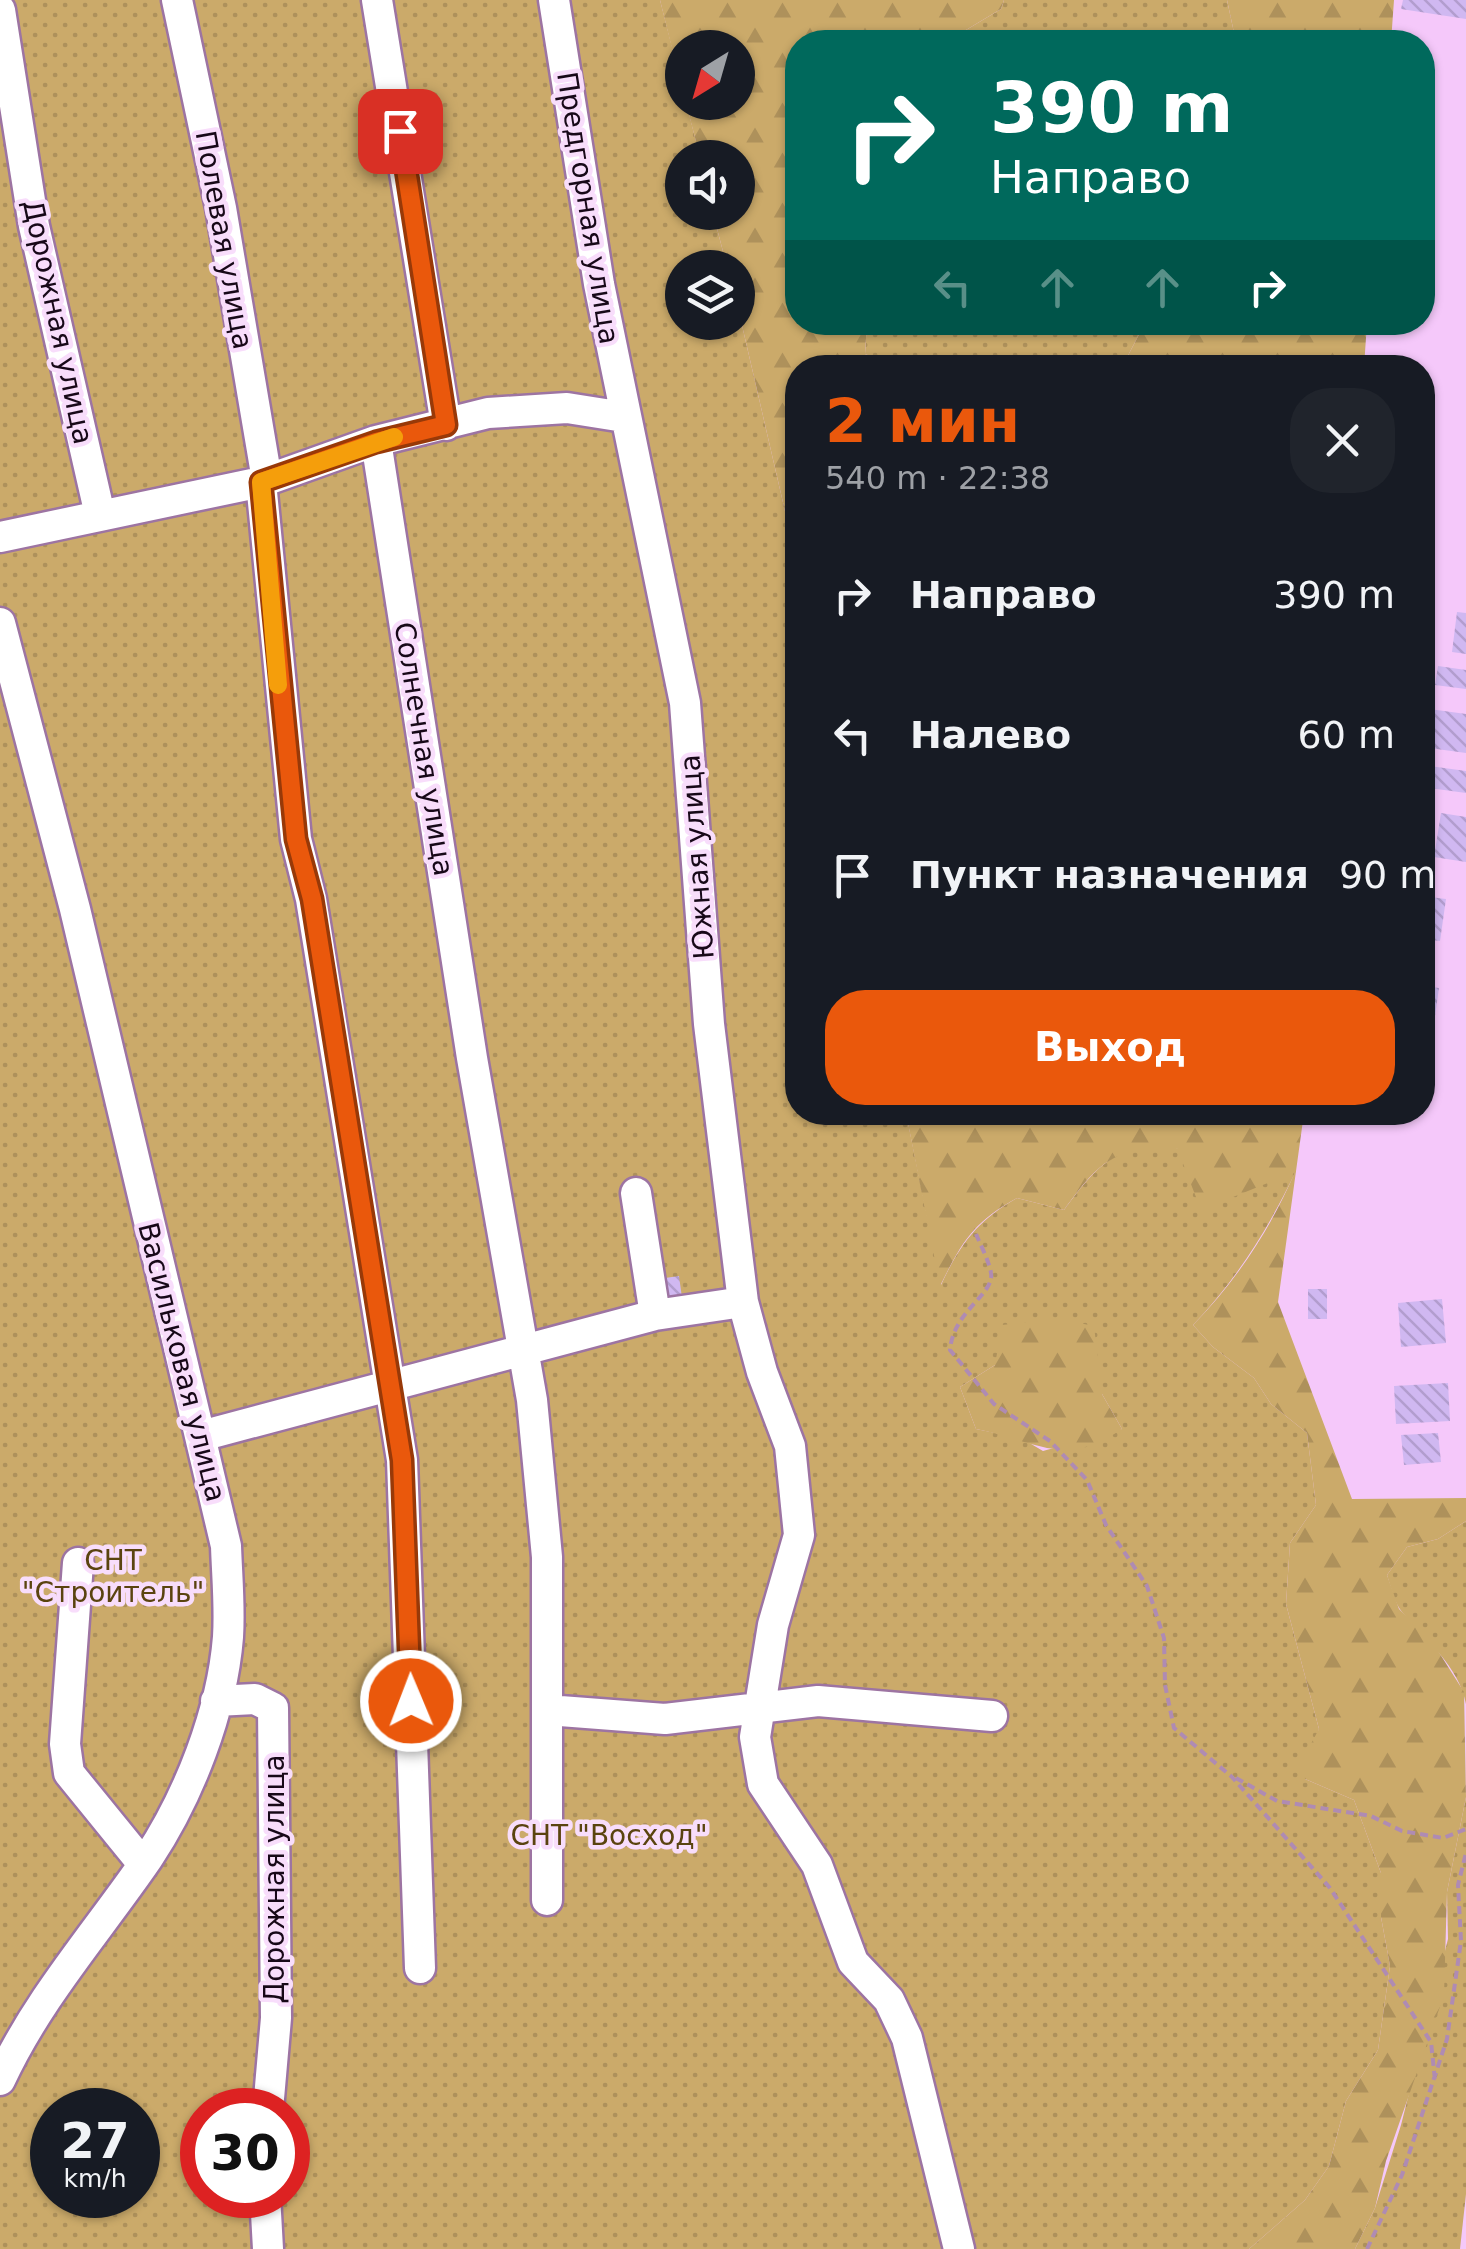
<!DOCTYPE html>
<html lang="ru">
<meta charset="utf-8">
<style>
body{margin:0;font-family:"DejaVu Sans",sans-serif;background:#20242c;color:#f1f3f6;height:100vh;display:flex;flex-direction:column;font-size:38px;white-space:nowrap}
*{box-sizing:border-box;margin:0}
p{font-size:32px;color:#9ea1a6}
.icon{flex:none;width:55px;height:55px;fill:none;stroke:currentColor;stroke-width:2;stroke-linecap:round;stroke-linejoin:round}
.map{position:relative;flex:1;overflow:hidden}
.drawer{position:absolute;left:785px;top:355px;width:650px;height:770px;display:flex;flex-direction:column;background:#171b24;border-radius:40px;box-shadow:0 2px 8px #0004}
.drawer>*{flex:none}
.hud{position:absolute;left:785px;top:30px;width:650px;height:305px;border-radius:40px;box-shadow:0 2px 8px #0004;background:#00695c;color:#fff;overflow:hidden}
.needle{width:65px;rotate:217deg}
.buttons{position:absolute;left:665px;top:30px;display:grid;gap:20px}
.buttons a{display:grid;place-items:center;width:90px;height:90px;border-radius:50%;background:#171b24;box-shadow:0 2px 8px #0004;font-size:50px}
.speed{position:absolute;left:30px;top:2088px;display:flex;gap:20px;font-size:50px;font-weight:700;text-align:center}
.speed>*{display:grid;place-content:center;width:130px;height:130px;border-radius:50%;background:#171b24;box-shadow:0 2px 8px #0004;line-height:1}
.speed small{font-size:25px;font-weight:400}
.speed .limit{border:15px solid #d22;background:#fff;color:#111}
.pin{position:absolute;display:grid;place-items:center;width:85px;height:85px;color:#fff;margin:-42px;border-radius:20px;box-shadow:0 5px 15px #0006}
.me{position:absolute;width:110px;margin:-55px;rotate:359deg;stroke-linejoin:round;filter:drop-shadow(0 0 8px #0008)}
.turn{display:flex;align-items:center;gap:35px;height:210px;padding:0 40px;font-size:45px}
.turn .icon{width:130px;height:130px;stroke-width:2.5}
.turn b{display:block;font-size:70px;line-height:85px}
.lanes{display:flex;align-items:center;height:95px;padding:0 40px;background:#0003;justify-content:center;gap:50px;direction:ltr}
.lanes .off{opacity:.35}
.round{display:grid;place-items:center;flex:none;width:105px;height:105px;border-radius:40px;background:#20242c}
.summary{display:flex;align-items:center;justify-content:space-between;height:170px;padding:0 40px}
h1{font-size:60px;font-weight:600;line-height:75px;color:#ea580c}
.primary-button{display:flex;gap:20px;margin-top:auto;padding:20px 40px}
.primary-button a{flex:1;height:115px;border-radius:40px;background:#ea580c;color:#fff;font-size:40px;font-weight:600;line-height:115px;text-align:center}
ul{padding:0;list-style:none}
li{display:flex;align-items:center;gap:30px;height:140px;padding:0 40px}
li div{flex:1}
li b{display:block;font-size:38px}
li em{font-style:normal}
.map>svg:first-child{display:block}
.grass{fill:url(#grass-dots);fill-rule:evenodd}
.forest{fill:url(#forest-firs)}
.building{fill:url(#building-back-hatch)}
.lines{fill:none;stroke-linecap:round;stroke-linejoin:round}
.minor-casing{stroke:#9d74a2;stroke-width:35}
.path{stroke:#af8bb3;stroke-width:4;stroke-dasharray:8 5;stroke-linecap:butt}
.minor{stroke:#fff;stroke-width:30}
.route-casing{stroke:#983908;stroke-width:25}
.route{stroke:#ea580c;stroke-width:18}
.slow{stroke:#f59e0b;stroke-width:18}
.labels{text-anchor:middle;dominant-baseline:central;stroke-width:9;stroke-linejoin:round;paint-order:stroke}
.street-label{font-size:28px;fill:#170818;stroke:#f8ddfb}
.park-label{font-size:28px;fill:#5a430f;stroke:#f8ddfb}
</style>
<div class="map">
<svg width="1466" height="2249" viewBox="0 0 1466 2249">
<defs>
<pattern id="grass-dots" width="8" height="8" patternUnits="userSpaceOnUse" patternTransform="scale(2.5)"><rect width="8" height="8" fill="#cbaa6a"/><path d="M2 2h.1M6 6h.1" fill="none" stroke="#ae915b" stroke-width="1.8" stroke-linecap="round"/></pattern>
<pattern id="forest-firs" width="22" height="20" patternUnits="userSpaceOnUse" patternTransform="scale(2.5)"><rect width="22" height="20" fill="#cbaa6a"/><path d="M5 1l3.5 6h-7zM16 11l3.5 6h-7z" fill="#ae915b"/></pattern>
<pattern id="building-back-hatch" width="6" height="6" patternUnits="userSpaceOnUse" patternTransform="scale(2.5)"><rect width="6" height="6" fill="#d0b8f1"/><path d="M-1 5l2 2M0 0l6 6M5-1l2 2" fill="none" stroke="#b29dce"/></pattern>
</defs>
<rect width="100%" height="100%" fill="#f5c8fa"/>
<!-- grass -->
<path class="grass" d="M 0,0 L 660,0 L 700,157 L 682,158 L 682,212 L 713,213 L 727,267 L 682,268 L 682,322 L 738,322 L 738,308 L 797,563 L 798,1112 L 906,1113 L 941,1285 C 960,1244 978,1220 1017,1198 L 1064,1210 C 1082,1186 1098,1163 1126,1151 C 1159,1136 1258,1164 1296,1171 C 1268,1229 1237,1279 1193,1325 L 1213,1347 L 1254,1378 L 1271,1404 L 1307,1433 L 1316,1505 L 1290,1543 L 1286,1604 L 1319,1729 L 1305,1779 L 1354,1800 L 1381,1873 L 1381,1917 L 1390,1966 L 1378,2050 L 1346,2101 L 1329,2166 L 1305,2200 L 1249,2249 L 0,2249 ZM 995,1365 L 1102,1394 L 1122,1429 L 1043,1451 L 1021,1438 L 976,1429 L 960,1387 ZM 52,2110 L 138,2110 L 138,2195 L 52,2195 ZM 202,2110 L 288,2110 L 288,2195 L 202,2195 Z
M 1004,0 L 1227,0 L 1236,42 L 946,42 L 1001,9 Z
M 867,323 L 1145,323 L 1122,367 L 899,367 L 865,354 Z
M 1466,1521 L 1466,1704 C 1459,1666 1425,1640 1402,1612 C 1394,1602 1391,1587 1387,1575 L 1407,1547 L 1438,1539 Z
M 1466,1797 L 1466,2194 L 1460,2249 L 1355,2249 L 1375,2208 L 1401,2125 L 1448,1939 L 1447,1892 Z"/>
<!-- forest -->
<path class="forest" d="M 660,0 L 1004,0 L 1001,9 L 946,42 L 798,42 L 798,322 L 867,323 L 865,354 L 899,367 L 798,368 L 797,563 L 738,308 L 738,268 L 727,267 L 713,213 L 738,212 L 738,158 L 700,157 L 686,103 L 738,102 L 738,48 L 682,48 L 682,89 Z
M 1227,0 L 1394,0 L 1391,42 L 1236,42 Z
M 1145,323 L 1367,323 L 1364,367 L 1122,367 Z
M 906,1113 L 1304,1113 L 1278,1302 L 1352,1499 L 1466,1498 L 1466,1521 L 1438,1539 L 1407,1547 L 1387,1575 L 1399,1609 L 1433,1643 L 1464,1692 L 1466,1797 L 1447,1892 L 1444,1995 L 1386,2161 L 1375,2208 L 1355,2249 L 1249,2249 L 1305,2200 L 1329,2166 L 1346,2101 L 1378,2050 L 1390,1966 L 1381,1917 L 1381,1873 L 1354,1800 L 1305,1779 L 1300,1764 L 1319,1729 L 1286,1604 L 1290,1543 L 1316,1505 L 1307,1433 L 1271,1404 L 1254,1378 L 1213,1347 L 1193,1325 C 1237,1280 1270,1230 1295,1172 L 1201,1210 L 1177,1148 C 1114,1148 1101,1159 1064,1210 L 1017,1198 C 973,1222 962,1242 940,1286 Z
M 1059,1319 L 1094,1326 L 1102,1394 L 1122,1429 C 1064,1469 1037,1441 976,1429 L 960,1387 L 995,1365 L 1002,1325 Z"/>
<!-- building -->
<path class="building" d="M 1403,0 L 1466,0 L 1466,19 L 1401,9 Z
M 1457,612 L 1466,613 L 1466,654 L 1452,652 Z
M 1438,666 L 1466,670 L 1466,689 L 1435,685 Z
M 1422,708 L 1466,714 L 1466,753 L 1422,747 Z
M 1422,765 L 1466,771 L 1466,793 L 1422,787 Z
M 1441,813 L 1466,817 L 1466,862 L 1434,857 Z
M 1422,896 L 1446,899 L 1440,941 L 1422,939 Z
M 1422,986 L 1439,988 L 1433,1030 L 1422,1029 Z
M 679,1276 L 683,1305 L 662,1308 L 658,1279 Z
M 1308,1289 L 1327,1289 L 1327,1319 L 1308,1319 Z
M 1442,1299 L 1446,1343 L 1401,1347 L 1398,1303 Z
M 1448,1383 L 1450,1421 L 1396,1424 L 1394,1386 Z
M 1438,1433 L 1441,1462 L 1404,1465 L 1401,1435 Z"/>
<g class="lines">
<defs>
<path id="minor" d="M 177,0 L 221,208 L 267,480
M 377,0 L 446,425
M 554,0 L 599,284 L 685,703 L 709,1024 L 743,1302 L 762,1372 L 790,1446 L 799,1535 L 773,1625 L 755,1737 L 763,1784 L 817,1865 L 853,1962 L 889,2000 L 907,2038 L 959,2249
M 0,10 L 34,226 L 100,515
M 376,441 L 472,1058 L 532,1400 L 547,1557 L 547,1900
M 261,482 L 296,839 L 311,899 L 402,1460 L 420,1968
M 0,537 L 261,482 L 376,441 L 488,413 L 567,408 L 624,417
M 0,623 L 75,909 L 226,1546 C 227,1576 230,1607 228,1637 C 222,1712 189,1796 148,1858 C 98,1931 38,1998 0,2080
M 636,1193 L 655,1315 L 743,1302
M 201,1436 L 655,1315
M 78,1563 L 65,1744 L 69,1773 L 143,1864
M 216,1701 L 255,1699 L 273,1708 L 276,2018 L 268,2110
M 547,1710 L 665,1719 L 818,1701 L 992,1716
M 265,2195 L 268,2249"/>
</defs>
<!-- minor casing -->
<use href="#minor" class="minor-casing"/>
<!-- path -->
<path class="path" d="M 976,1234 C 981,1246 989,1261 991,1273 C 995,1294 953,1311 950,1350 L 994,1404 L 1050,1441 L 1087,1480 L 1106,1525 L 1147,1586 L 1164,1638 L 1165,1685 L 1174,1728 L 1232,1777 L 1330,1888 L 1431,2042 L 1435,2080
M 1236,1778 L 1277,1801 L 1371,1816 L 1402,1831 L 1443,1838 L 1466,1829
M 1367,2249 L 1402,2175 L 1447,2039 L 1461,1941 L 1458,1885 L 1466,1853"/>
<!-- minor -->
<use href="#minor" class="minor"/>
</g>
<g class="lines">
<defs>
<path id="route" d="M 400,131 L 446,425 L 376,442 L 261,482 L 296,839 L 312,899 L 402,1460 L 411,1701"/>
</defs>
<!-- route casing -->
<use href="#route" class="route-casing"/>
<!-- route -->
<use href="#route" class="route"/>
<!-- slow -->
<path class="slow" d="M 278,685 L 261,482 L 394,437"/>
</g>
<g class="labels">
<!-- street labels -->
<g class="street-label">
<text transform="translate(588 208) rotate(81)">Предгорная улица</text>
<text transform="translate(224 240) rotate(80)">Полевая улица</text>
<text transform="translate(58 322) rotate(78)">Дорожная улица</text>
<text transform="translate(424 749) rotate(81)">Солнечная улица</text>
<text transform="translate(697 857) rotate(-94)">Южная улица</text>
<text transform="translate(182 1362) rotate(76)">Васильковая улица</text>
<text transform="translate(274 1879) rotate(-90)">Дорожная улица</text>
</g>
<!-- park labels -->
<g class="park-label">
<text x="113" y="1560">СНТ<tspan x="113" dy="32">"Строитель"</tspan></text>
<text x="609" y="1835">СНТ "Восход"</text>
</g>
</g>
</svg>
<div class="buttons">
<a><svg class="needle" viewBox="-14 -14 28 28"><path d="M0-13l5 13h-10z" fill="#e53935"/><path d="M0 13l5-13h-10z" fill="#9ea1a6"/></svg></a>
<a><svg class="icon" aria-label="sound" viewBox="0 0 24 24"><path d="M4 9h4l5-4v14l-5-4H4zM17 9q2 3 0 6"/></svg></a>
<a><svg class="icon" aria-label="layers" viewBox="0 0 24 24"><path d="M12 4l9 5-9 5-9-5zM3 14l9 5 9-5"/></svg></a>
</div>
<div class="speed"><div>27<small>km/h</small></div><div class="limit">30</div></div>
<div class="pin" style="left:400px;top:131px;background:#d93025"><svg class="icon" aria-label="arrive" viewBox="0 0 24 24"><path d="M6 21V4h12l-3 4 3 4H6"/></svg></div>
<svg class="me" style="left:411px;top:1701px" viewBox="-20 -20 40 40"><circle r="17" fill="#ea580c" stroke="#fff" stroke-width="3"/><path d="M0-11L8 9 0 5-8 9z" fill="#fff"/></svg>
<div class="hud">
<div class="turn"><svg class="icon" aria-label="right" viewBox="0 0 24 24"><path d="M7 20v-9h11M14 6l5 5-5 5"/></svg><div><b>390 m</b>Направо</div></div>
<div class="lanes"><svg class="icon off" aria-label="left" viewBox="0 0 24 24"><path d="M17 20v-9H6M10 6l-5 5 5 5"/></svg><svg class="icon off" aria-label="ahead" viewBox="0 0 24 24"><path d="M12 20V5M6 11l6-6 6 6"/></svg><svg class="icon off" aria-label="ahead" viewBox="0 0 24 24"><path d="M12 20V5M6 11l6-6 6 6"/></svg><svg class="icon" aria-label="right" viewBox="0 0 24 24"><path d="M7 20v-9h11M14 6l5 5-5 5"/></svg></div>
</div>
<section class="drawer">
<div class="summary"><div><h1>2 мин</h1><p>540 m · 22:38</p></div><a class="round"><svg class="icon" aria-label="close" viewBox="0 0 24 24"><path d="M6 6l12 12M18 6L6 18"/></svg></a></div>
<ul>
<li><svg class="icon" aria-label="right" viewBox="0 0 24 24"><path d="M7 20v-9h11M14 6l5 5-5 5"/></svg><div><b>Направо</b></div><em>390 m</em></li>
<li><svg class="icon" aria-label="left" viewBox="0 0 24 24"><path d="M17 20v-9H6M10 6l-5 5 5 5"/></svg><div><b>Налево</b></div><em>60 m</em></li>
<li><svg class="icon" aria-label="arrive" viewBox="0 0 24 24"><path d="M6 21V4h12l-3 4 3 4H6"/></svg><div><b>Пункт назначения</b></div><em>90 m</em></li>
</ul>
<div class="primary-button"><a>Выход</a></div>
</section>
</div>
